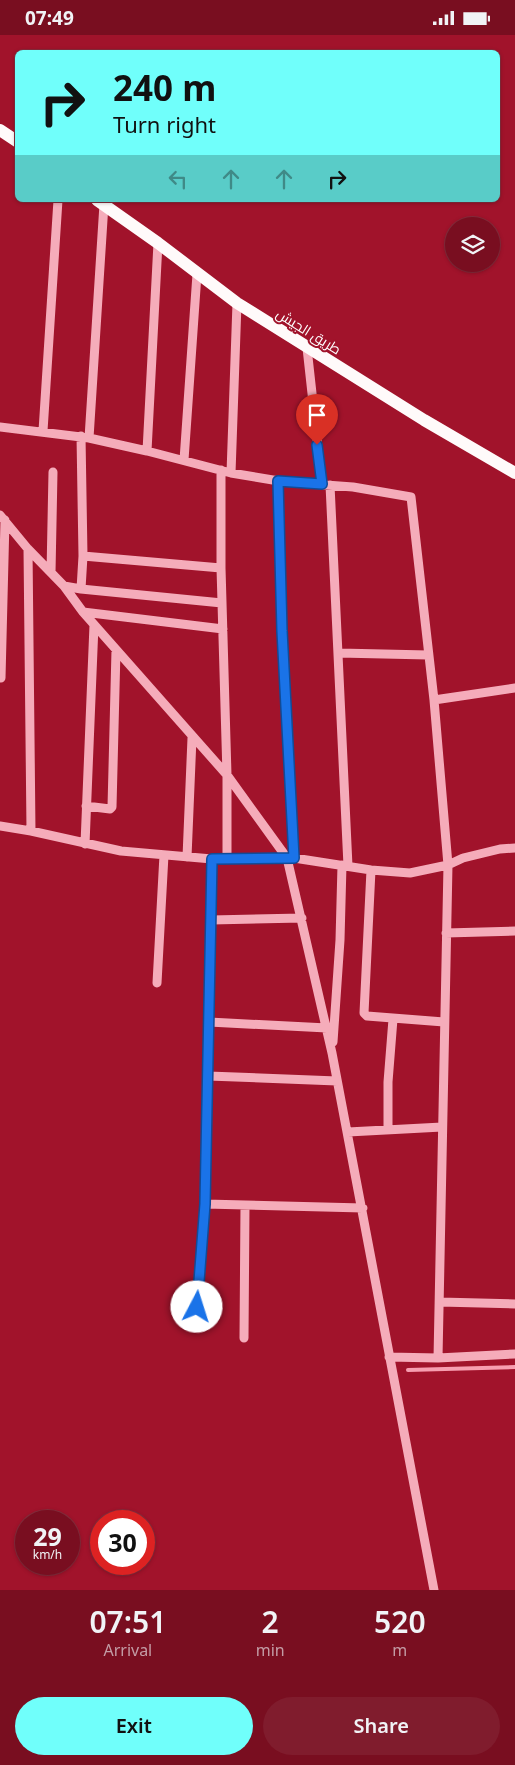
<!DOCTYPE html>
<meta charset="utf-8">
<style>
body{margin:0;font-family:"Noto Sans",Cairo,sans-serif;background:#801c2d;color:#f1f3f6;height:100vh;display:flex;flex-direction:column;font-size:19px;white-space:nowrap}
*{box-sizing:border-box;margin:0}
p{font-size:16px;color:#c39ca5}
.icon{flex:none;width:28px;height:28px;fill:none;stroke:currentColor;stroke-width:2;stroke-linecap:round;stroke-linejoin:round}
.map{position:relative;height:1555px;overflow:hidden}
.sheet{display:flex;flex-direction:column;background:#790e20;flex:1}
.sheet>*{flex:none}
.guide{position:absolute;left:15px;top:15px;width:485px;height:152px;border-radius:8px;box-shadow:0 1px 4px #0004,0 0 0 1px #8a2e3e;background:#70fffb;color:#111;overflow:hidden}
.buttons{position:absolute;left:445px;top:182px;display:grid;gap:10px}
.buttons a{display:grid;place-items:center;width:55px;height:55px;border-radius:50%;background:#790e20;box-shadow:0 1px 4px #0004,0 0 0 1px #8a2e3e;font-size:25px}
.speed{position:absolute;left:15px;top:1475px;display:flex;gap:10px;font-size:25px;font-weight:700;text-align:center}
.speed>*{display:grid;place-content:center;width:65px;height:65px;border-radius:50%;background:#790e20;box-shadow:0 1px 4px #0004,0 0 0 1px #8a2e3e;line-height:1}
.speed small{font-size:12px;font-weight:400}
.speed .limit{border:8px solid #d22;background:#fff;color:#111}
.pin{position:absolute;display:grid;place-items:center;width:42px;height:42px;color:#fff;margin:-51px -21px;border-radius:50% 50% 50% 0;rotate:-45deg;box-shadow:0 0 5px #0007}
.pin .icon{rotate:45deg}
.me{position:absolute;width:55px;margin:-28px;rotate:5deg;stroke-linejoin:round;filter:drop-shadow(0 0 4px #0008)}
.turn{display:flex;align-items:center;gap:18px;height:105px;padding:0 15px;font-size:22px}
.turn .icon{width:65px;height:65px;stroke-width:2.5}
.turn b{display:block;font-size:35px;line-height:42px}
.lanes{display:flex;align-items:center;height:48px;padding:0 15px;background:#0003;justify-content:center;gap:25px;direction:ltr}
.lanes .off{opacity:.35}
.eta{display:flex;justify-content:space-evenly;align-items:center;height:85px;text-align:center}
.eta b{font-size:30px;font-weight:600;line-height:35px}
.cta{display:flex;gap:10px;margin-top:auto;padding:10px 15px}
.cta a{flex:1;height:58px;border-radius:30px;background:#70fffb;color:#111;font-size:20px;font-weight:600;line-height:58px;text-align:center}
.cta a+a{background:#801c2d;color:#f1f3f6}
.status{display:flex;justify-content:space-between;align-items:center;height:35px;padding:0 25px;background:#790e20;direction:ltr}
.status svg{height:14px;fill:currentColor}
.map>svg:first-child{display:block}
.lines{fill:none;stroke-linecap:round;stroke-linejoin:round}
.stream{stroke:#f79eb0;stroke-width:4}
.minor{stroke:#f5acba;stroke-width:9}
.major{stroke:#fffafa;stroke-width:12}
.route-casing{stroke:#114b97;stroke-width:12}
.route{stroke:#1a73e8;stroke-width:9}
.labels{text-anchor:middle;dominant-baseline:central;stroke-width:4;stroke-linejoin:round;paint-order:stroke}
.street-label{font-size:14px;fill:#fff;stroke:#a1132b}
</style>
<div class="status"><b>07:49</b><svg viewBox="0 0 49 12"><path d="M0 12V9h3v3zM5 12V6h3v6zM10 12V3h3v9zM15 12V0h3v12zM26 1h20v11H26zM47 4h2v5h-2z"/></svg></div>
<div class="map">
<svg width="515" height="1555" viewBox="0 0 515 1555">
<rect width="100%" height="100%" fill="#a1132b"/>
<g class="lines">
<!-- stream -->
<path class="stream" d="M 408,1335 L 515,1332"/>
<!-- minor -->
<path class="minor" d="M 307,313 L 322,449
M 0,392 L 89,403 L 147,416 L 231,438 L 285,447 L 353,452 L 411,462 L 434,665 L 448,830 L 438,1323
M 43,396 L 58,165
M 81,401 L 83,521 L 81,554
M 89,403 L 104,169
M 147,416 L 158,208
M 184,425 L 197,239
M 221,435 L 221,533 L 227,740 L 227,823
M 231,438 L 237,268
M 278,446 L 282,596 L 294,823
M 330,450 L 348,831
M 0,480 L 28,514 L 64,551 L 83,577 L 227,740 L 287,823 L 332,1018 L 434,1555
M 28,514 L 31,796
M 83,521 L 221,533
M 51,538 L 53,437
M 64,551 L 81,554 L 222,568
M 83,577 L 223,594
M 339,618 L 428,620
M 1,643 L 5,485
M 434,665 L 515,653
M 86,771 L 110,774 L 112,772 L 116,615
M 0,791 L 31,796 L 121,816 L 212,824 L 294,823 L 371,835 L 410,838 L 448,830 L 463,823 L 500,814 L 515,813
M 85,809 L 94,590
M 187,822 L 192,703
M 371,835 L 364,978 L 367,981 L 444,987
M 211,885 L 302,883
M 446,898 L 515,896
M 157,948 L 164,820
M 209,987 L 327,993
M 333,1007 L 340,905 L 342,830
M 208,1041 L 337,1046
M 388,1095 L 388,1047 L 393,984
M 348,1097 L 442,1092
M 205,1169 L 363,1173
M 440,1267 L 515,1269
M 195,1290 L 205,1169 L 212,824
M 244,1303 L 245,1170
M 389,1322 L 438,1323 L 515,1319"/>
<!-- major -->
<path class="major" d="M 0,95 L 18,107
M 97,165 L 158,208 L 237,268 L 424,385 L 515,438"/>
</g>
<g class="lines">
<defs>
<path id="route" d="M 197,1272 L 205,1169 L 212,824 L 294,823 L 282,596 L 278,446 L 322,449 L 317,410"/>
</defs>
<!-- route casing -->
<use href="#route" class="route-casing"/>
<!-- route -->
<use href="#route" class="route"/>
</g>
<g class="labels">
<!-- street labels -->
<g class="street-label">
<text transform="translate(309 296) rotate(32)">طريق الجيش</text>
</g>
</g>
</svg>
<div class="buttons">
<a><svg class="icon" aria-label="layers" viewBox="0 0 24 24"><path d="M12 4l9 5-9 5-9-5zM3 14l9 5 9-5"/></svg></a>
</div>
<div class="speed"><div>29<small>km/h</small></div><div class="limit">30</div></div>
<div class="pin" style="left:317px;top:410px;background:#d93025"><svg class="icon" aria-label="arrive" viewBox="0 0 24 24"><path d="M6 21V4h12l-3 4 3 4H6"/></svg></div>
<svg class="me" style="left:197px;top:1272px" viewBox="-20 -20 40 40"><circle r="19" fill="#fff"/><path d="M0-13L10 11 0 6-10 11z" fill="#1a73e8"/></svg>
<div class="guide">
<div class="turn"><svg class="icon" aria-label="right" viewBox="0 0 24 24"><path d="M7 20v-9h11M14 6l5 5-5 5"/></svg><div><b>240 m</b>Turn right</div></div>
<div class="lanes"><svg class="icon off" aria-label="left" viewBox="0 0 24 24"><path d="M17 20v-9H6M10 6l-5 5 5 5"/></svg><svg class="icon off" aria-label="ahead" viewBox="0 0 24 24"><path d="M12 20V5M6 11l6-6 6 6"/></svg><svg class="icon off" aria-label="ahead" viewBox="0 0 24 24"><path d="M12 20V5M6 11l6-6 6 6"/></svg><svg class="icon" aria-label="right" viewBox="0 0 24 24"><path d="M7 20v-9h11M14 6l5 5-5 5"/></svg></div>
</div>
</div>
<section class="sheet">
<div class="eta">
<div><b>07:51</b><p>Arrival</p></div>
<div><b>2</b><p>min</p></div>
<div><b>520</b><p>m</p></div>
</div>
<div class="cta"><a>Exit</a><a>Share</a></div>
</section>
